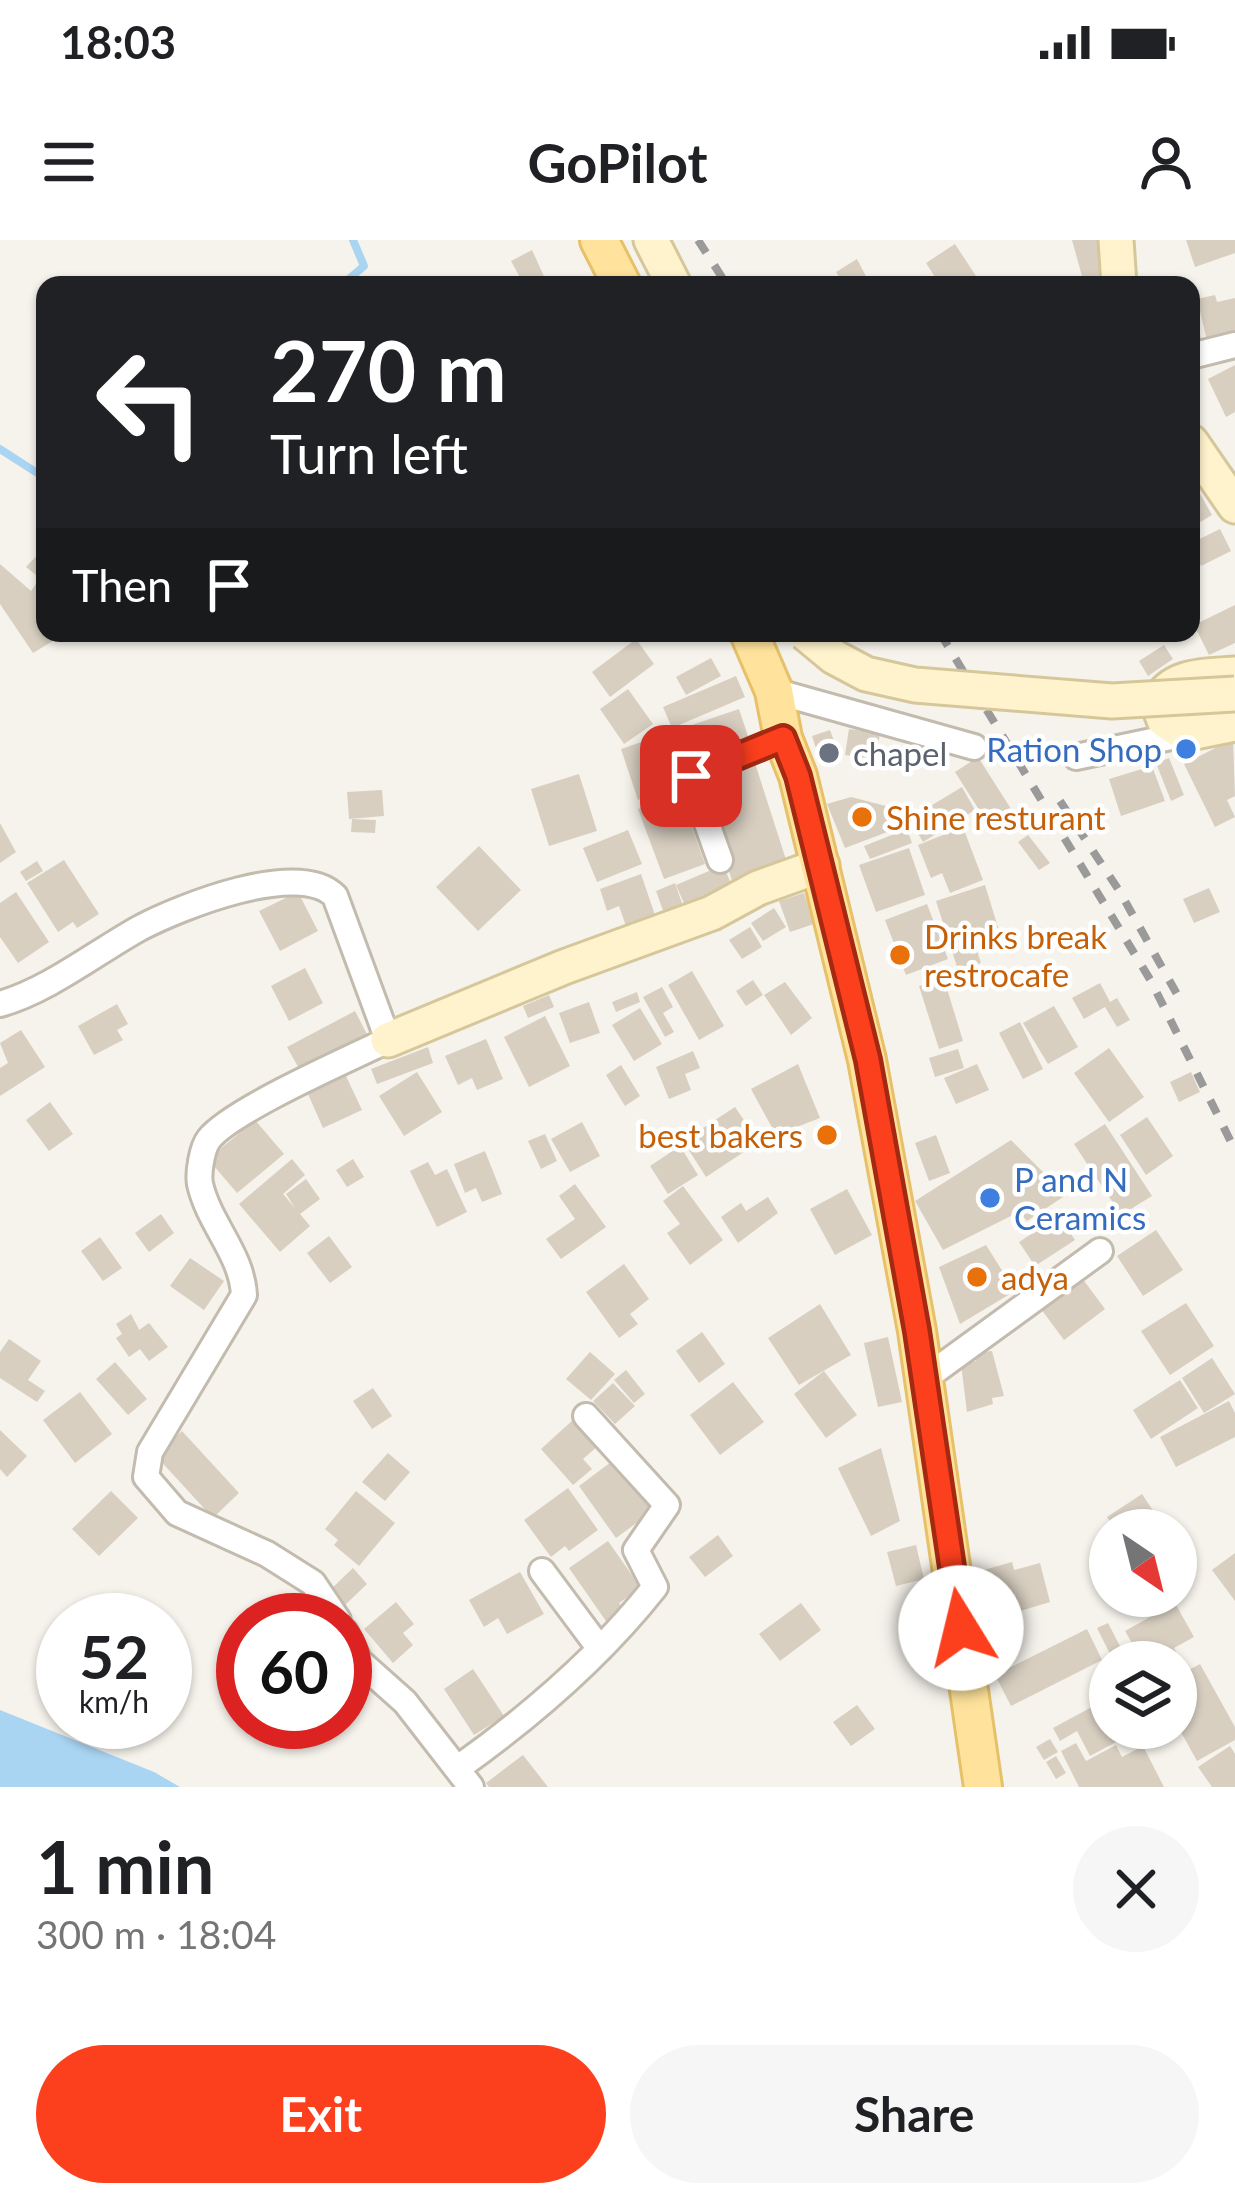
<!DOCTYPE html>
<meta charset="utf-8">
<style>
body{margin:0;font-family:Lato,sans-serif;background:#f6f6f6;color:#202124;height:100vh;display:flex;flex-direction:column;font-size:45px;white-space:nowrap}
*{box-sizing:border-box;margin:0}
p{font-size:39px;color:#757577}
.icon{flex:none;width:66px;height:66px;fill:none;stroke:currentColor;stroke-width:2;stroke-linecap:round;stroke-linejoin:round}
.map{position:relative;height:1547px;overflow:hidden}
.details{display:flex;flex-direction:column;background:#fff;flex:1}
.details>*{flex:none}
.guide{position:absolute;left:36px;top:36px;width:1164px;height:366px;border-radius:24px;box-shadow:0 3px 9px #0004;background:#202124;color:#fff;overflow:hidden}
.needle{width:78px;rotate:145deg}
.tools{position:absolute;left:1089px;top:1269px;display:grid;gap:24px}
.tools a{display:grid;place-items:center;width:108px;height:108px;border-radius:50%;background:#fff;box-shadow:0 3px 9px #0004;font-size:60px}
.speed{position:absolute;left:36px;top:1353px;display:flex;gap:24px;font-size:60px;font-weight:700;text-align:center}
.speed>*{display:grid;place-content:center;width:156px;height:156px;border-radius:50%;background:#fff;box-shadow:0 3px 9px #0004;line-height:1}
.speed small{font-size:30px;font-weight:400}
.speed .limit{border:18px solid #d22;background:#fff;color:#111}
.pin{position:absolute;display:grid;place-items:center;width:102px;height:102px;color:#fff;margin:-51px;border-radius:24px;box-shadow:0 6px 18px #0006}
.me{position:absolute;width:132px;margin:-66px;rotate:351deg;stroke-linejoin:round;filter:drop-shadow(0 0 9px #0008)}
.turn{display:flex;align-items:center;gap:42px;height:252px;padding:0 36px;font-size:54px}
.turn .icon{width:156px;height:156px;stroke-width:2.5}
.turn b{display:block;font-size:84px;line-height:102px}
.then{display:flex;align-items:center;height:114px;padding:0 36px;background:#0003;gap:24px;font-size:45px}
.round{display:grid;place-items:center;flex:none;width:126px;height:126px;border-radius:63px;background:#f6f6f6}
.head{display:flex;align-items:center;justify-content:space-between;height:204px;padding:0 36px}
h1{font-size:72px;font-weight:700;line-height:90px}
.action{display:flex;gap:24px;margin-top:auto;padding:24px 36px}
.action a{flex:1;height:138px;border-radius:72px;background:#fc3f1d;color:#fff;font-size:48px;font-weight:700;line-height:138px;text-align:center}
.action a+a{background:#f6f6f6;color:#202124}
.status{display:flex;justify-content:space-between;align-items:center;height:84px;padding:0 60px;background:#fff;direction:ltr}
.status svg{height:33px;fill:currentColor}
header{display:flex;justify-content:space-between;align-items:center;height:156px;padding:0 36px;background:#fff;font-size:54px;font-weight:700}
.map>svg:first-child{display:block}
.water{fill:#a9d4f2}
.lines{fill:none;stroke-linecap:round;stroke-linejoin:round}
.stream{stroke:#a9d4f2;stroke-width:8}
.building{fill:#d8cfc1}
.street-casing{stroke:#c2bbae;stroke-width:30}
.secondary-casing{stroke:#d6c79b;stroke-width:39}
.primary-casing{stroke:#e6c16a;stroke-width:42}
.street{stroke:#fff;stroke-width:24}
.secondary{stroke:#fff3cd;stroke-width:33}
.primary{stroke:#ffe39c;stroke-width:36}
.rail{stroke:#9a9a9a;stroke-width:8;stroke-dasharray:15 15;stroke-linecap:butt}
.secondary-bridge-casing{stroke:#d6c79b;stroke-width:39;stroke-linecap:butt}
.secondary-bridge{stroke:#fff3cd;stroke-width:33}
.route-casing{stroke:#a42913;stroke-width:30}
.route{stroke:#fc3f1d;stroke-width:21}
.shop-dot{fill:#3f7fe0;stroke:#fff;stroke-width:4.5}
.worship-dot{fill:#6b7280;stroke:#fff;stroke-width:4.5}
.food-dot{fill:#e8710a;stroke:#fff;stroke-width:4.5}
.labels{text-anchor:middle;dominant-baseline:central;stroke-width:9;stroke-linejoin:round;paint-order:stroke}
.shop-label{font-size:33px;fill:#366cbe;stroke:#fff;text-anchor:end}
.worship-label{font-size:33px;fill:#5b616d;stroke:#fff;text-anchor:start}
.food-label{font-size:33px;fill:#c56008;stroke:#fff;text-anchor:start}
</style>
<div class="status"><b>18:03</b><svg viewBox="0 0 49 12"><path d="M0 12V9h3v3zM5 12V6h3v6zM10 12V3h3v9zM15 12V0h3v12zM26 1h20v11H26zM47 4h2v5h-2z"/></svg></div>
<header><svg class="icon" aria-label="menu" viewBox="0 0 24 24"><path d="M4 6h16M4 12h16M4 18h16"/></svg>GoPilot<svg class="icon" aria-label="person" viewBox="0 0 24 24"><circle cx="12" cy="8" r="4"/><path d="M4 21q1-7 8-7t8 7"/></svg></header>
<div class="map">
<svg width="1235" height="1547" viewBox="0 0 1235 1547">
<rect width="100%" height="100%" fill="#f6f3ec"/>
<!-- water -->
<path class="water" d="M 0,1470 L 154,1532 L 180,1547 L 0,1547 Z"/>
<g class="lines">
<!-- stream -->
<path class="stream" d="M 342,45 L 364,26 L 353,0
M 0,209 L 45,238"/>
</g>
<!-- building -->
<path class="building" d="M 1072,0 L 1101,0 L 1110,33 L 1083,40 Z
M 1186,0 L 1235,0 L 1235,13 L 1195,27 Z
M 955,4 L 976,36 L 962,45 L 940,45 L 926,23 Z
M 532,10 L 548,45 L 524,45 L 511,21 Z
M 857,19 L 869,42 L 844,45 L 836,32 Z
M 1215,55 L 1217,62 L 1235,58 L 1235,99 L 1208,105 L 1197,59 Z
M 1191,60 L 1202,103 L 1191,106 Z
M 1235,125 L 1235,172 L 1226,177 L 1208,139 Z
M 1199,252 L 1212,275 L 1197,284 L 1191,275 L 1191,257 Z
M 1220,289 L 1231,311 L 1201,326 L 1191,303 Z
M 45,307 L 45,393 L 66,393 L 33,413 L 0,364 L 0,324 L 31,351 L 40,338 L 26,327 Z
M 1235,365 L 1235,403 L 1209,415 L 1194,385 Z
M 636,399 L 654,424 L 610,457 L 592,432 Z
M 1164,405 L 1173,419 L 1148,436 L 1139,421 Z
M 711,418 L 721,436 L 686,455 L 676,437 Z
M 736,436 L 745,457 L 672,488 L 663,467 Z
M 628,449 L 653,484 L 624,504 L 600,469 Z
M 739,469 L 749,499 L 663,529 L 670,549 L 638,560 L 621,509 Z
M 849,489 L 880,493 L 876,519 L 845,515 Z
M 830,490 L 838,512 L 819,518 L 812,496 Z
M 1233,499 L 1235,556 L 1227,560 L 1235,577 L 1215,587 L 1184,524 Z
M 978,517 L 1013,572 L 990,587 L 955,532 Z
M 1169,518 L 1184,555 L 1171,561 L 1156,523 Z
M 754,520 L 789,629 L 734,647 L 699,538 Z
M 1152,526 L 1165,561 L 1121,576 L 1109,539 Z
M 579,534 L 597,591 L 549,606 L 531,549 Z
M 962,547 L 975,570 L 923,602 L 909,579 Z
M 382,550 L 384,576 L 349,579 L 347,552 Z
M 680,554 L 705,624 L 664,639 L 638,569 Z
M 851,557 L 886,566 L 898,588 L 845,608 L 827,564 Z
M 352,579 L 376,580 L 375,593 L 351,592 Z
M 0,583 L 16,612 L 0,623 Z
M 963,587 L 983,640 L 950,653 L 942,633 L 931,638 L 918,605 Z
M 907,589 L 912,603 L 870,619 L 864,606 Z
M 628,590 L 642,624 L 597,642 L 583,608 Z
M 1028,595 L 1050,623 L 1039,630 L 1018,602 Z
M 479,606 L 521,650 L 478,691 L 436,647 Z
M 909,608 L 925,655 L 876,672 L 859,625 Z
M 64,620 L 99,674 L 77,688 L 73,682 L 58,692 L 27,643 Z
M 37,621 L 43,631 L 26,641 L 20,632 Z
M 723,625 L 737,657 L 690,677 L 676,645 Z
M 641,634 L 656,678 L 627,689 L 619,666 L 607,671 L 600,649 Z
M 675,643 L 685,672 L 666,679 L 656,651 Z
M 985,645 L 1001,697 L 975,705 L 981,723 L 958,730 L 936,661 Z
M 1209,648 L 1220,672 L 1194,683 L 1183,659 Z
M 16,652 L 49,702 L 18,723 L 0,697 L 0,663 Z
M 298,652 L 318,691 L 280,711 L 259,671 Z
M 804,653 L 814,684 L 790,692 L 779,661 Z
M 927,664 L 948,719 L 906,735 L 885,680 Z
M 774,668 L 786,687 L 763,701 L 751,683 Z
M 750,687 L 762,707 L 742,719 L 729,700 Z
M 305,728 L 323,763 L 289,781 L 271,746 Z
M 692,731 L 724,786 L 699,800 L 668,745 Z
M 944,739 L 963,801 L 939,809 L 919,746 Z
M 753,740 L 763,755 L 746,766 L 736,751 Z
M 785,742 L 812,778 L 791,795 L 764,755 Z
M 1100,743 L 1110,762 L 1117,758 L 1130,780 L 1117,787 L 1105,767 L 1084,779 L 1072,758 Z
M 662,747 L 673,767 L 663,773 L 674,792 L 665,797 L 643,757 Z
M 637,752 L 640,762 L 616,772 L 612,762 Z
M 549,755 L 554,767 L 528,778 L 523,766 Z
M 589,762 L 600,793 L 570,803 L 559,773 Z
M 117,764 L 128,784 L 117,790 L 123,800 L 94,815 L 78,786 Z
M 1054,766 L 1078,807 L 1048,824 L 1023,783 Z
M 640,768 L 662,804 L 634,821 L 612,785 Z
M 355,771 L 369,798 L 302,834 L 287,807 Z
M 545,776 L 570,826 L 529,847 L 504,797 Z
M 1020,782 L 1043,829 L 1023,839 L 999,793 Z
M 21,790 L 45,827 L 0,856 L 0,828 L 8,823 L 0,803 Z
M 486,799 L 503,839 L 477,850 L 472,838 L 458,845 L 445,816 Z
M 428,807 L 433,823 L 377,844 L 371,829 Z
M 1109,808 L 1144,857 L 1109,882 L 1074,833 Z
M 958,809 L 964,828 L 935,837 L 929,818 Z
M 693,811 L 700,828 L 685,834 L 691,850 L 669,859 L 656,827 Z
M 798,824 L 820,878 L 776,895 L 751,849 Z
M 977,824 L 989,850 L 956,864 L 944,838 Z
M 621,825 L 640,856 L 625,866 L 606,835 Z
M 417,832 L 442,872 L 404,896 L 379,856 Z
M 1191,832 L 1200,852 L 1179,862 L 1170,842 Z
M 346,836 L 362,870 L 323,888 L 308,854 Z
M 50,862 L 73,894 L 49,911 L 26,880 Z
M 735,867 L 759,902 L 706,937 L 683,901 Z
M 1147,877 L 1173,916 L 1146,935 L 1120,895 Z
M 255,880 L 284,914 L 237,953 L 208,919 Z
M 582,882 L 600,916 L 570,932 L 551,899 Z
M 1105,884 L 1152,956 L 1121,975 L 1074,904 Z
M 545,894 L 557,921 L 541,929 L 528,901 Z
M 936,895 L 950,933 L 929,941 L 915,903 Z
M 1011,900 L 1066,955 L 1027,981 L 1019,972 L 943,1010 L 915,961 Z
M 680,906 L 698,935 L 668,954 L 650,926 Z
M 485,911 L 502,954 L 482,962 L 476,948 L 465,953 L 454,924 Z
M 292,919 L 305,935 L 283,954 L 295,968 L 286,954 L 306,939 L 320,959 L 300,974 L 310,986 L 280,1012 L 239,964 Z
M 353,919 L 364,937 L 347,947 L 336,930 Z
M 428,922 L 435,935 L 447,929 L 467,972 L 437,987 L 410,931 Z
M 575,944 L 606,987 L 561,1019 L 546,999 L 575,979 L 559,956 Z
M 683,946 L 723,1000 L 690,1025 L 667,993 L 680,984 L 663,961 Z
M 847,949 L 872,995 L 835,1015 L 810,969 Z
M 768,957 L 778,973 L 738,1003 L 721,977 L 741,963 L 746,971 Z
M 161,974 L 174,993 L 149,1012 L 135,993 Z
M 1059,976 L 1075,1000 L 1035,1026 L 1019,1002 Z
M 1156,990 L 1183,1030 L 1143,1056 L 1117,1016 Z
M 329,996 L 352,1027 L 330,1043 L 307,1013 Z
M 100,997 L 122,1028 L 103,1041 L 81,1011 Z
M 986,1005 L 1015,1051 L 960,1084 L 939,1027 Z
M 190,1018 L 224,1041 L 204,1070 L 170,1046 Z
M 624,1024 L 649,1059 L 630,1074 L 638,1084 L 619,1098 L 586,1052 Z
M 1079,1034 L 1105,1069 L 1064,1100 L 1038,1065 Z
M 1186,1063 L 1214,1106 L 1170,1135 L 1141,1091 Z
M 820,1064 L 851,1115 L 799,1145 L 768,1098 Z
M 131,1074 L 147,1105 L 139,1090 L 149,1083 L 168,1107 L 149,1121 L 140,1109 L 129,1117 L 116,1098 L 122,1094 L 116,1084 Z
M 702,1092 L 725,1124 L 699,1143 L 676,1111 Z
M 888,1097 L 902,1162 L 878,1167 L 864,1103 Z
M 9,1099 L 41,1121 L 28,1140 L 45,1151 L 37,1162 L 0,1138 L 0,1112 Z
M 992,1111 L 1004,1156 L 992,1158 L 993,1164 L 967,1172 L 961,1124 L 976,1121 L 975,1113 Z
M 590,1112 L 615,1134 L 591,1160 L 566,1139 Z
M 1212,1118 L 1235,1154 L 1204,1173 L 1182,1138 Z
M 115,1122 L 147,1159 L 128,1175 L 96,1139 Z
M 626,1130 L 645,1154 L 634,1163 L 614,1140 Z
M 824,1131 L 857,1175 L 826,1198 L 794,1154 Z
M 1180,1140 L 1198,1168 L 1151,1199 L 1133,1170 Z
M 733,1142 L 764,1182 L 720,1215 L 690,1175 Z
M 613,1143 L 635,1166 L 615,1184 L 593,1161 Z
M 373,1148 L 392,1176 L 372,1189 L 353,1161 Z
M 80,1152 L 112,1194 L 75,1223 L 43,1180 Z
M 1229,1161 L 1235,1173 L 1235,1197 L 1176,1227 L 1160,1197 Z
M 574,1179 L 598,1206 L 583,1219 L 592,1229 L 573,1245 L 541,1209 Z
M 0,1190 L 27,1216 L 7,1237 L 0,1229 Z
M 182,1191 L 239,1253 L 213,1278 L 156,1216 Z
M 881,1208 L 900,1281 L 871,1296 L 838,1228 Z
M 388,1213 L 410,1232 L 385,1261 L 362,1242 Z
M 615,1219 L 653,1271 L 616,1298 L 579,1246 Z
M 568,1248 L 598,1290 L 569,1311 L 565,1306 L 551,1317 L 524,1280 Z
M 111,1251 L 138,1278 L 99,1316 L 72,1289 Z
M 356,1251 L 395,1283 L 359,1326 L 334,1305 L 338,1300 L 325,1289 Z
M 1142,1254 L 1166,1290 L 1116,1290 L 1107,1277 Z
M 718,1295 L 733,1316 L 705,1337 L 689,1317 Z
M 608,1301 L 641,1348 L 619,1363 L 625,1372 L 608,1384 L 569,1328 Z
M 916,1305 L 924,1339 L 896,1346 L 887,1312 Z
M 1235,1313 L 1235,1361 L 1212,1330 Z
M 1012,1322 L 1014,1330 L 1040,1323 L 1050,1362 L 1010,1374 L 1008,1365 L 994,1369 L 984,1330 Z
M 353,1328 L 367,1344 L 342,1368 L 328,1352 Z
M 520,1332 L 544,1374 L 507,1394 L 498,1378 L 484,1387 L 469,1360 Z
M 396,1362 L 414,1384 L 403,1393 L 413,1405 L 393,1423 L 364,1389 Z
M 801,1363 L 821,1390 L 780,1421 L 759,1394 Z
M 1175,1363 L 1194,1397 L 1174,1408 L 1187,1431 L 1200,1424 L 1235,1487 L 1235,1500 L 1197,1521 L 1176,1483 L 1176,1422 L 1143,1422 L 1125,1391 Z
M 1108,1383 L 1122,1410 L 1111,1416 L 1097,1388 Z
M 1087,1389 L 1102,1420 L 1011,1466 L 995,1435 Z
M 473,1429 L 504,1476 L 474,1495 L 444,1449 Z
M 1101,1462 L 1110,1478 L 1110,1488 L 1116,1488 L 1122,1499 L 1090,1516 L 1077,1491 L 1060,1501 L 1053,1488 Z
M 857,1465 L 875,1489 L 851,1506 L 833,1482 Z
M 1050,1499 L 1058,1512 L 1044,1520 L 1036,1507 Z
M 1076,1503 L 1086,1521 L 1116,1505 L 1122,1517 L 1143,1506 L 1164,1547 L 1079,1547 L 1061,1511 Z
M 1230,1506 L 1235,1514 L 1235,1547 L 1212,1547 L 1198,1527 Z
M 523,1515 L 548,1547 L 489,1547 L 486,1543 Z
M 1056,1516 L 1066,1533 L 1056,1539 L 1046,1522 Z"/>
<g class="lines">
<defs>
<path id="street" d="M 1191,116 L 1235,105
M 774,451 L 974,507
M 1076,517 L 1185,494
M 720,620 L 690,536 L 783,498
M 0,764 C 49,750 95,713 140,688 C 180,667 299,619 335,656 L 388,800 C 349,819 232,870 209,899 C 202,908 198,933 200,944 C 209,984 242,1014 244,1055 L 150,1212 L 146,1237 L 177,1273 L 267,1314 L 313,1343 L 338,1380
M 924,1139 L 1100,1011
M 542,1331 L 600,1409
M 345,1392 L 359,1421 L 405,1462 L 471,1547
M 458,1528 C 531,1476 599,1418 655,1347 L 636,1310 L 667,1265 L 586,1176"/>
<path id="secondary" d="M 651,0 L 674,45
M 1116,0 L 1119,45
M 1191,202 L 1235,266
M 1235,434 C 1207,436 1170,434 1158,464 L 1164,480 L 1185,494 L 1235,484
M 388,800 L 564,727 L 712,673 L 758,648 L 822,625"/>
<path id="primary" d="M 599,0 L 622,45
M 749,393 L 774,451 L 783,498 L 798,536 L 867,820 L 917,1091 L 983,1547"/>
</defs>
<!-- street casing -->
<use href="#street" class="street-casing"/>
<!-- secondary casing -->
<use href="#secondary" class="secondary-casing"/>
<!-- primary casing -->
<use href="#primary" class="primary-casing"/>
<!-- street -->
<use href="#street" class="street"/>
<!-- secondary -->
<use href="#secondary" class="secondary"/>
<!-- primary -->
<use href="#primary" class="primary"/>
<!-- rail -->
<path class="rail" d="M 698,0 L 727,45
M 940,393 L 1151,741 L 1235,910
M 1060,561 L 1120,652 L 1178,756"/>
<defs>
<path id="secondary-bridge" d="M 805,393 L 834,417 L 866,434 L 915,445 L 1112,461 L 1235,454"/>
</defs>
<!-- secondary-bridge casing -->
<use href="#secondary-bridge" class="secondary-bridge-casing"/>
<!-- secondary-bridge -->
<use href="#secondary-bridge" class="secondary-bridge"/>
</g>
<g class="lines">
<defs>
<path id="route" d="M 691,536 L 783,498 L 798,536 L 868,820 L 917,1091 L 961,1388"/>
</defs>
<!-- route casing -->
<use href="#route" class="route-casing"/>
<!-- route -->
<use href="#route" class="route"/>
</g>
<!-- markers -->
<g class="shop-dot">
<circle cx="1186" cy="509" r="12"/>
<circle cx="990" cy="958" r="12"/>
</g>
<circle class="worship-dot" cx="829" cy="513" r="12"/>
<g class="food-dot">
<circle cx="862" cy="577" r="12"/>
<circle cx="900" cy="715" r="12"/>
<circle cx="827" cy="895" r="12"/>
<circle cx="977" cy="1037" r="12"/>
</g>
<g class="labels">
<!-- shop labels -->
<g class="shop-label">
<text x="1162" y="509">Ration Shop</text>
<text x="1014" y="939" text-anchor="start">P and N<tspan x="1014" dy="38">Ceramics</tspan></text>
</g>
<!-- worship labels -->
<g class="worship-label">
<text x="853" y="513">chapel</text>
</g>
<!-- food labels -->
<g class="food-label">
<text x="886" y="577">Shine resturant</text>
<text x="924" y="696">Drinks break<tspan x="924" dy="38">restrocafe</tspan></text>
<text x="803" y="895" text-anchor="end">best bakers</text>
<text x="1001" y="1037">adya</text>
</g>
</g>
</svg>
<div class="tools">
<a><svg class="needle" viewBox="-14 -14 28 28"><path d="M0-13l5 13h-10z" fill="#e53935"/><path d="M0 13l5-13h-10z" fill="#757577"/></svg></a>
<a><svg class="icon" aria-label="layers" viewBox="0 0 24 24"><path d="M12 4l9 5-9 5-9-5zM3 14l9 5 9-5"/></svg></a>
</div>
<div class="speed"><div>52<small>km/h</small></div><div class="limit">60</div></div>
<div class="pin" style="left:691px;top:536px;background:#d93025"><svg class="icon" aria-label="arrive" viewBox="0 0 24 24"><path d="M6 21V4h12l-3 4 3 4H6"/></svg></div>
<svg class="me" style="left:961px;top:1388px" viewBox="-20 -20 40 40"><circle r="19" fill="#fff"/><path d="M0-13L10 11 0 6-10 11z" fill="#fc3f1d"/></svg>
<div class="guide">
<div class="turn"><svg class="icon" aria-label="left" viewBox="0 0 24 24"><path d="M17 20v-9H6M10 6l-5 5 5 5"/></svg><div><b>270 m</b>Turn left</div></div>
<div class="then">Then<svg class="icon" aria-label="arrive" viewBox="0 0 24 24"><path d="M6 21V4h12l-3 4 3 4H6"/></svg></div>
</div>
</div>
<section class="details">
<div class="head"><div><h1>1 min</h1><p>300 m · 18:04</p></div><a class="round"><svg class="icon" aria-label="close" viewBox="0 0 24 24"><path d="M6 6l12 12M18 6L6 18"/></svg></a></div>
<div class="action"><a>Exit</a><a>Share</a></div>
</section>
